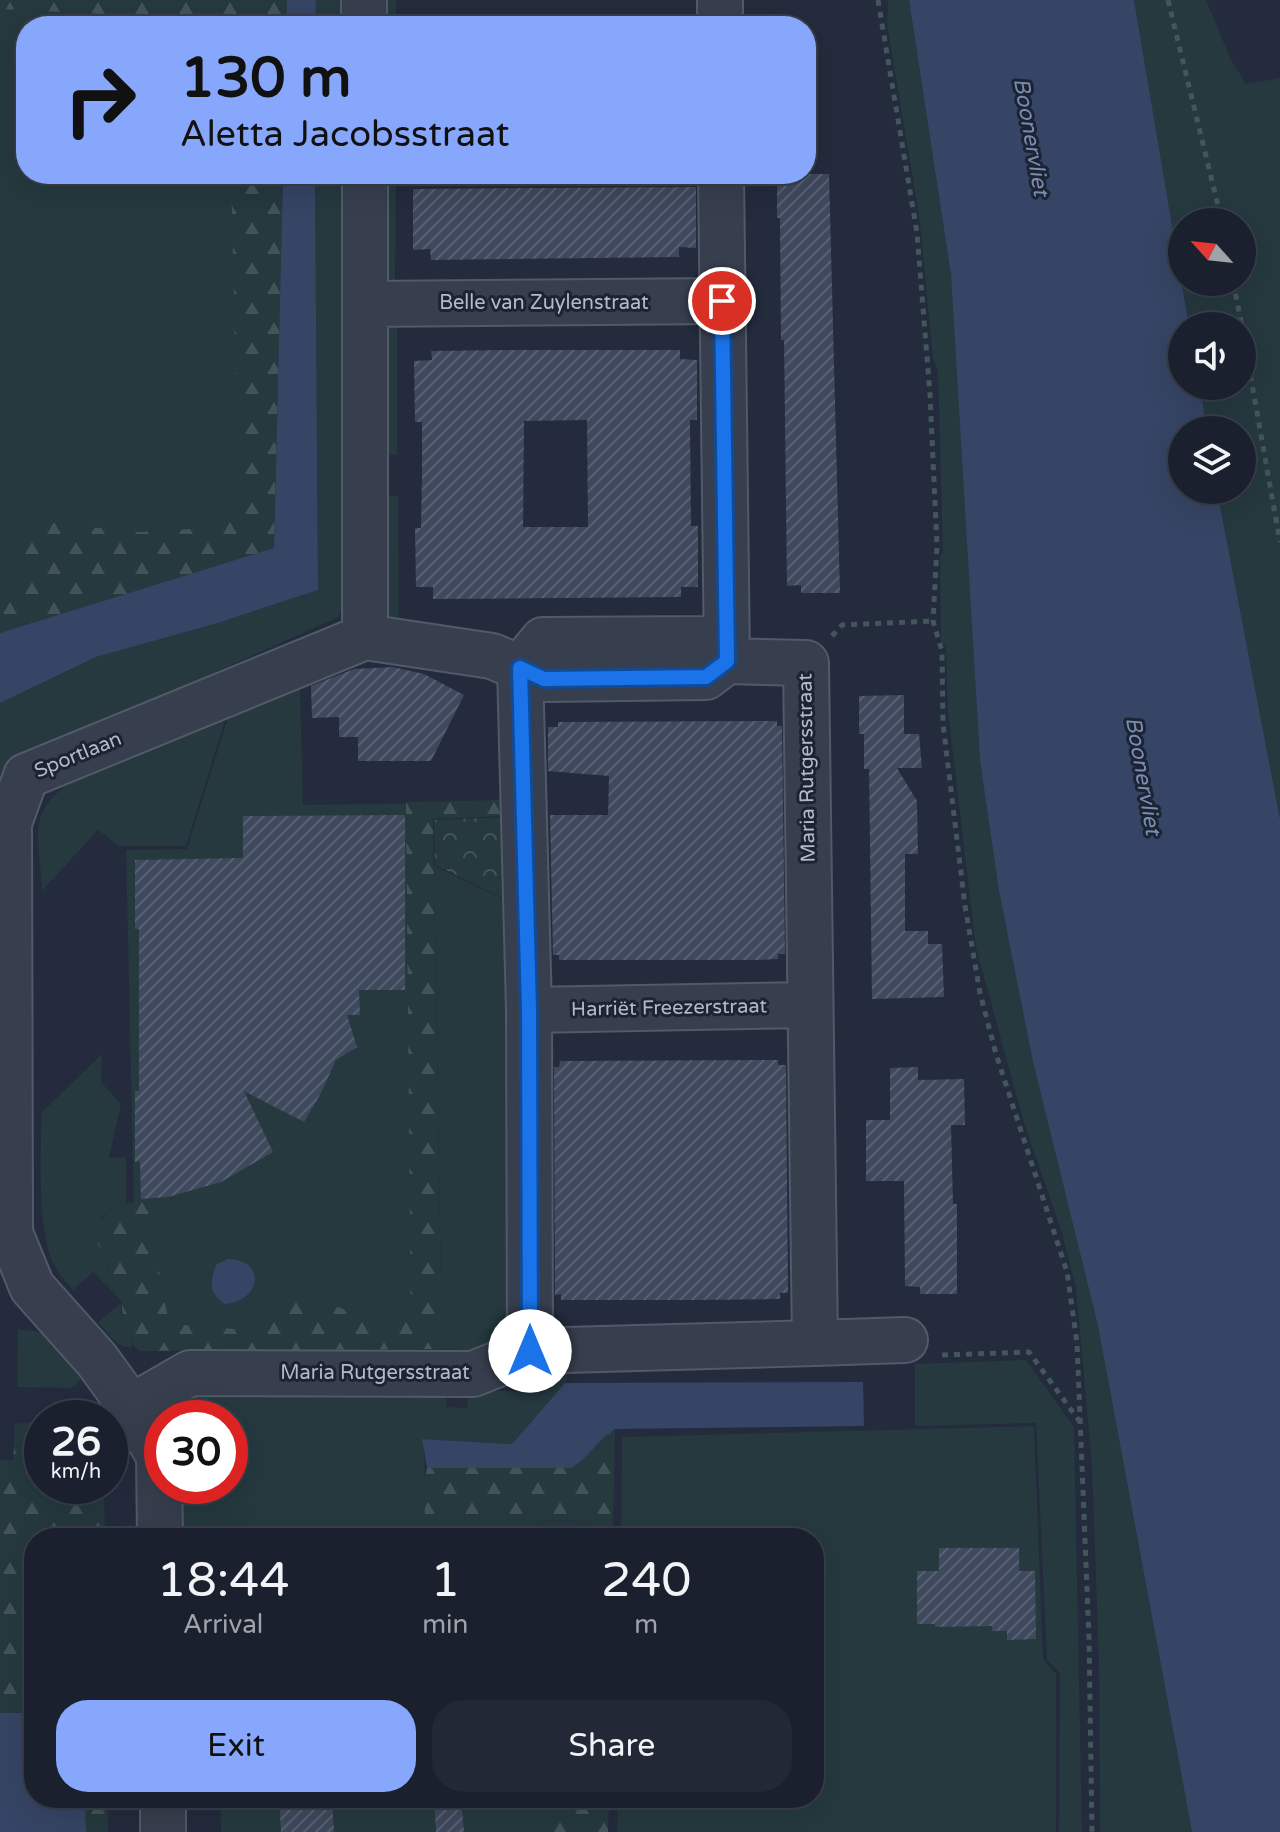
<!DOCTYPE html>
<meta charset="utf-8">
<style>
body{margin:0;font-family:"Varela Round",sans-serif;background:#232836;color:#f1f3f6;height:100vh;display:flex;flex-direction:column;font-size:30px;white-space:nowrap}
*{box-sizing:border-box;margin:0}
p{font-size:26px;color:#9fa3aa}
.icon{flex:none;width:44px;height:44px;fill:none;stroke:currentColor;stroke-width:2;stroke-linecap:round;stroke-linejoin:round}
.map{position:relative;flex:1;overflow:hidden}
.panel{position:absolute;left:24px;top:1528px;width:800px;height:280px;display:flex;flex-direction:column;background:#1a202e;border-radius:32px;box-shadow:0 8px 32px #0002,0 0 0 2px #383e4a}
.panel>*{flex:none}
.guide{position:absolute;left:16px;top:16px;width:800px;height:168px;border-radius:32px;box-shadow:0 8px 32px #0002,0 0 0 2px #383e4a;background:#86a7fb;color:#111;overflow:hidden}
.needle{width:52px;rotate:297deg}
.buttons{position:absolute;left:1168px;top:208px;display:grid;gap:16px}
.buttons a{display:grid;place-items:center;width:88px;height:88px;border-radius:50%;background:#1a202e;box-shadow:0 8px 32px #0002,0 0 0 2px #383e4a;font-size:40px}
.speed{position:absolute;left:24px;top:1400px;display:flex;gap:16px;font-size:40px;font-weight:700;text-align:center}
.speed>*{display:grid;place-content:center;width:104px;height:104px;border-radius:50%;background:#1a202e;box-shadow:0 8px 32px #0002,0 0 0 2px #383e4a;line-height:1}
.speed small{font-size:20px;font-weight:400}
.speed .limit{border:12px solid #d22;background:#fff;color:#111}
.pin{position:absolute;display:grid;place-items:center;width:68px;height:68px;color:#fff;margin:-34px;border:4px solid #fff;border-radius:50%;box-shadow:0 2px 8px #0007}
.me{position:absolute;width:88px;margin:-44px;rotate:0deg;stroke-linejoin:round;filter:drop-shadow(0 0 6px #0008)}
.turn{display:flex;align-items:center;gap:28px;height:168px;padding:0 32px;font-size:36px}
.turn .icon{width:104px;height:104px;stroke-width:2.5}
.turn b{display:block;font-size:56px;line-height:68px}
.eta{display:flex;justify-content:space-evenly;align-items:center;height:136px;text-align:center}
.eta b{font-size:48px;font-weight:600;line-height:56px}
.cta{display:flex;gap:16px;margin-top:auto;padding:16px 32px}
.cta a{flex:1;height:92px;border-radius:32px;background:#86a7fb;color:#111;font-size:32px;font-weight:600;line-height:92px;text-align:center}
.cta a+a{background:#232836;color:#f1f3f6}
.map>svg:first-child{display:block}
.grass{fill:#25393e;fill-rule:evenodd}
.forest{fill:url(#forest-firs)}
.park{fill:url(#park-crowns)}
.water{fill:#364565}
.building{fill:url(#building-hatch);fill-rule:evenodd}
.lines{fill:none;stroke-linecap:round;stroke-linejoin:round}
.minor-casing{stroke:#525968;stroke-width:48}
.path{stroke:#43565b;stroke-width:5;stroke-dasharray:6 6;stroke-linecap:butt}
.minor{stroke:#373e4d;stroke-width:44}
.route-casing{stroke:#114b97;stroke-width:20}
.route{stroke:#1a73e8;stroke-width:14}
.labels{text-anchor:middle;dominant-baseline:central;stroke-width:6;stroke-linejoin:round;paint-order:stroke}
.street-label{font-size:20px;fill:#b2b9c9;stroke:#1c2332}
.water-label{font-size:22px;font-style:italic;fill:#798cb2;stroke:#1c2332}
</style>
<div class="map">
<svg width="1280" height="1832" viewBox="0 0 1280 1832">
<defs>
<pattern id="forest-firs" width="22" height="20" patternUnits="userSpaceOnUse" patternTransform="scale(2)"><rect width="22" height="20" fill="#25393e"/><path d="M5 1l3.5 6h-7zM16 11l3.5 6h-7z" fill="#425459"/></pattern>
<pattern id="park-crowns" width="20" height="18" patternUnits="userSpaceOnUse" patternTransform="scale(2)"><rect width="20" height="18" fill="#25393e"/><path d="M2 6a3 3 0 1 1 6 0M12 15a3 3 0 1 1 6 0" fill="none" stroke="#425459"/></pattern>
<pattern id="building-hatch" width="6" height="6" patternUnits="userSpaceOnUse" patternTransform="scale(2)"><rect width="6" height="6" fill="#3f495d"/><path d="M-1 1l2-2M0 6l6-6M5 7l2-2" fill="none" stroke="#586173"/></pattern>
</defs>
<rect width="100%" height="100%" fill="#232b3d"/>
<!-- grass -->
<path class="grass" d="M 0,0 L 249,0 L 249,26 L 26,26 L 26,174 L 249,174 L 247,541 L 0,620 Z
M 316,0 L 347,0 L 347,26 L 315,26 Z
M 376,0 L 396,0 L 396,26 L 376,26 Z
M 888,0 L 909,0 L 951,275 L 980,761 L 999,891 L 1033,1062 L 1098,1326 L 1192,1832 L 1100,1832 L 1099,1664 L 1092,1465 L 1076,1288 L 1062,1233 L 1024,1123 L 976,948 L 948,711 L 946,648 L 941,641 L 940,556 L 943,552 L 938,371 L 933,358 L 919,215 L 887,25 Z
M 1134,0 L 1206,0 L 1231,60 L 1246,84 L 1280,78 L 1280,819 L 1217,490 L 1242,490 L 1242,430 L 1207,430 L 1200,386 L 1242,386 L 1242,326 L 1189,326 ZM 1182,222 L 1242,222 L 1242,282 L 1182,282 Z
M 315,174 L 346,174 L 345,591 L 339,617 L 27,756 L 5,767 L 0,773 L 0,703 L 96,657 L 218,623 L 318,590 Z
M 376,174 L 396,174 L 395,285 L 385,283 Z
M 397,323 L 397,455 L 379,455 L 379,324 Z
M 379,495 L 398,496 L 399,626 L 381,620 Z
M 300,685 L 303,805 L 431,803 L 440,1344 L 137,1346 L 126,850 L 187,849 L 229,714 Z
M 226,717 L 186,846 L 119,846 L 98,830 L 42,891 C 40,840 24,810 74,781 Z
M 434,866 L 510,902 L 510,1318 L 498,1338 L 486,1351 L 442,1349 Z
M 102,1054 L 101,1082 L 121,1104 L 109,1158 L 126,1157 L 126,1202 L 102,1216 L 99,1246 L 111,1257 L 107,1270 L 109,1276 L 108,1287 L 93,1272 L 73,1290 C 68,1284 61,1277 57,1270 C 35,1235 42,1156 41,1113 Z
M 122,1302 L 121,1313 L 133,1347 C 118,1350 107,1332 98,1322 Z
M 18,1329 L 48,1333 L 82,1357 C 82,1370 84,1382 71,1388 L 17,1387 Z
M 1026,1360 L 1074,1427 L 1082,1832 L 1059,1832 L 1060,1673 L 1047,1660 L 1036,1423 L 915,1426 L 915,1364 Z
M 573,1364 L 565,1383 L 512,1444 L 422,1439 C 427,1467 424,1490 425,1518 L 598,1521 L 597,1538 L 176,1538 L 175,1486 L 230,1486 L 230,1418 L 177,1418 L 202,1390 L 447,1391 L 446,1407 L 467,1408 L 469,1391 L 513,1391 Z
M 1034,1426 L 1043,1659 L 1056,1674 L 1056,1832 L 617,1832 L 618,1798 L 814,1798 L 814,1538 L 621,1538 L 622,1437 Z
M 220,1798 L 549,1798 L 549,1832 L 221,1832 Z"/>
<!-- forest -->
<path class="forest" d="M 0,0 L 287,0 L 286,26 L 212,26 L 209,19 L 0,9 Z
M 231,174 L 283,174 L 274,548 L 0,633 L 0,603 L 24,602 L 24,520 L 138,532 L 226,527 L 239,510 Z
M 503,800 L 503,816 L 433,819 L 442,1349 L 140,1351 C 128,1344 121,1316 122,1302 L 108,1287 L 109,1276 L 107,1270 L 111,1257 L 99,1246 L 94,1234 C 108,1203 120,1201 152,1203 L 155,1208 L 151,1229 L 169,1324 L 234,1329 L 258,1325 L 273,1307 L 307,1295 L 376,1322 L 411,1322 L 406,802 Z
M 42,1421 L 42,1486 L 104,1486 L 105,1538 L 34,1538 L 34,1713 L 0,1713 L 0,1460 L 13,1460 L 15,1424 Z
M 615,1429 L 613,1538 L 597,1538 L 597,1521 L 425,1519 L 424,1483 L 427,1468 L 570,1467 C 589,1458 597,1440 615,1429 Z
M 85,1798 L 108,1798 L 108,1832 L 86,1832 Z
M 549,1798 L 609,1798 L 608,1832 L 549,1832 Z"/>
<!-- park -->
<path class="park" d="M 506,817 L 505,899 L 435,865 L 434,820 Z"/>
<!-- water -->
<path class="water" d="M 287,0 L 316,0 L 315,26 L 286,26 Z
M 909,0 L 1134,0 L 1189,326 L 1182,326 L 1182,386 L 1200,386 L 1207,430 L 1182,430 L 1182,490 L 1217,490 L 1280,819 L 1280,1832 L 1192,1832 L 1098,1326 L 1033,1062 L 999,891 L 980,761 L 951,275 Z
M 283,174 L 315,174 L 318,590 L 218,623 L 96,657 L 0,703 L 0,633 L 274,548 Z
M 227,1259 C 266,1259 263,1300 225,1304 C 208,1292 210,1284 216,1265 Z
M 863,1382 L 864,1426 L 615,1429 C 597,1440 589,1458 571,1468 L 427,1468 L 422,1439 L 512,1444 L 565,1383 Z
M 0,1713 L 34,1713 L 34,1798 L 85,1798 L 86,1832 L 0,1832 Z"/>
<!-- building -->
<path class="building" d="M 777,174 L 829,174 L 840,593 L 801,593 L 801,585 L 787,586 L 784,340 L 781,340 L 780,218 L 777,218 Z
M 696,187 L 696,248 L 679,247 L 679,257 L 431,260 L 430,249 L 413,250 L 413,189 Z
M 511,350 L 680,350 L 680,359 L 697,360 L 697,420 L 690,420 L 691,526 L 698,526 L 698,587 L 681,587 L 681,597 L 433,599 L 433,587 L 416,587 L 415,528 L 421,528 L 422,475 L 422,422 L 415,422 L 414,361 L 432,360 L 431,351 ZM 587,420 L 588,527 L 523,527 L 524,421 Z
M 393,667 L 424,674 L 464,695 L 431,761 L 358,761 L 358,737 L 339,737 L 339,717 L 312,718 L 311,686 L 354,669 Z
M 904,695 L 904,734 L 919,734 L 922,768 L 897,768 L 917,801 L 918,854 L 905,854 L 905,931 L 928,931 L 928,944 L 942,944 L 944,997 L 872,999 L 869,769 L 864,769 L 864,734 L 859,734 L 859,696 Z
M 777,721 L 777,726 L 782,726 L 785,954 L 778,954 L 778,959 L 758,960 L 559,960 L 559,955 L 553,955 L 550,815 L 608,815 L 609,776 L 548,771 L 548,727 L 558,727 L 558,722 Z
M 405,815 L 405,990 L 359,990 L 360,1015 L 347,1015 L 357,1047 L 336,1060 L 321,1093 L 304,1122 L 244,1091 L 273,1152 L 221,1182 L 168,1197 L 141,1199 L 140,1161 L 135,1162 L 135,1091 L 139,1091 L 139,929 L 135,929 L 135,860 L 243,858 L 243,816 Z
M 778,1060 L 778,1065 L 786,1065 L 788,1293 L 780,1293 L 780,1299 L 697,1300 L 561,1300 L 561,1294 L 555,1295 L 554,1067 L 559,1067 L 560,1061 Z
M 918,1067 L 918,1080 L 964,1079 L 965,1125 L 951,1125 L 953,1204 L 957,1204 L 957,1294 L 920,1294 L 920,1287 L 905,1286 L 904,1181 L 866,1181 L 866,1120 L 890,1120 L 890,1068 Z
M 939,1548 L 1019,1548 L 1019,1571 L 1035,1571 L 1036,1639 L 1007,1640 L 1007,1631 L 992,1631 L 992,1626 L 935,1627 L 935,1624 L 917,1624 L 917,1571 L 939,1571 Z
M 279,1798 L 332,1798 L 334,1832 L 281,1832 Z
M 434,1798 L 461,1798 L 464,1832 L 436,1832 Z"/>
<g class="lines">
<defs>
<path id="minor" d="M 364,0 L 364,26
M 720,0 L 720,26
M 365,304 L 722,301
M 365,637 L 492,656 L 520,668 L 529,1010 L 530,1351
M 703,639 L 727,661 L 706,677 L 544,679 L 520,668 L 543,640 Z
M 529,1010 L 809,1005
M 815,1343 L 905,1340
M 131,1407 L 190,1373 L 473,1374 L 530,1351 L 815,1343 L 806,663 L 727,661 L 721,174
M 160,1538 L 159,1456 L 131,1407 L 97,1360 L 32,1287 L 10,1233 L 9,823 L 26,776 L 365,637 L 365,174
M 163,1798 L 163,1832"/>
</defs>
<!-- minor casing -->
<use href="#minor" class="minor-casing"/>
<!-- path -->
<path class="path" d="M 878,0 L 917,233 L 930,395 L 937,546 L 933,621 L 942,651 L 943,724 L 965,906 L 980,993 L 996,1054 L 1067,1272 L 1077,1343 L 1089,1638 L 1092,1832
M 1168,0 L 1222,222
M 1233,282 L 1242,326
M 1242,328 L 1280,542
M 832,636 L 842,625 L 933,621
M 942,1355 L 1029,1352 L 1080,1422"/>
<!-- minor -->
<use href="#minor" class="minor"/>
</g>
<g class="lines">
<defs>
<path id="route" d="M 530,1351 L 529,1010 L 520,668 L 544,679 L 706,677 L 727,661 L 722,301"/>
</defs>
<!-- route casing -->
<use href="#route" class="route-casing"/>
<!-- route -->
<use href="#route" class="route"/>
</g>
<g class="labels">
<!-- street labels -->
<g class="street-label">
<text x="544" y="303">Belle van Zuylenstraat</text>
<text transform="translate(78 755) rotate(-22)">Sportlaan</text>
<text transform="translate(807 768) rotate(-91)">Maria Rutgersstraat</text>
<text transform="translate(669 1008) rotate(-1)">Harriët Freezerstraat</text>
<text x="375" y="1373">Maria Rutgersstraat</text>
</g>
<!-- water labels -->
<g class="water-label">
<text transform="translate(1031 137) rotate(80)">Boonervliet</text>
<text transform="translate(1143 776) rotate(80)">Boonervliet</text>
</g>
</g>
</svg>
<div class="buttons">
<a><svg class="needle" viewBox="-14 -14 28 28"><path d="M0-13l5 13h-10z" fill="#e53935"/><path d="M0 13l5-13h-10z" fill="#9fa3aa"/></svg></a>
<a><svg class="icon" aria-label="sound" viewBox="0 0 24 24"><path d="M4 9h4l5-4v14l-5-4H4zM17 9q2 3 0 6"/></svg></a>
<a><svg class="icon" aria-label="layers" viewBox="0 0 24 24"><path d="M12 4l9 5-9 5-9-5zM3 14l9 5 9-5"/></svg></a>
</div>
<div class="speed"><div>26<small>km/h</small></div><div class="limit">30</div></div>
<div class="pin" style="left:722px;top:301px;background:#d93025"><svg class="icon" aria-label="arrive" viewBox="0 0 24 24"><path d="M6 21V4h12l-3 4 3 4H6"/></svg></div>
<svg class="me" style="left:530px;top:1351px" viewBox="-20 -20 40 40"><circle r="19" fill="#fff"/><path d="M0-13L10 11 0 6-10 11z" fill="#1a73e8"/></svg>
<div class="guide">
<div class="turn"><svg class="icon" aria-label="right" viewBox="0 0 24 24"><path d="M7 20v-9h11M14 6l5 5-5 5"/></svg><div><b>130 m</b>Aletta Jacobsstraat</div></div>
</div>
<section class="panel">
<div class="eta">
<div><b>18:44</b><p>Arrival</p></div>
<div><b>1</b><p>min</p></div>
<div><b>240</b><p>m</p></div>
</div>
<div class="cta"><a>Exit</a><a>Share</a></div>
</section>
</div>
